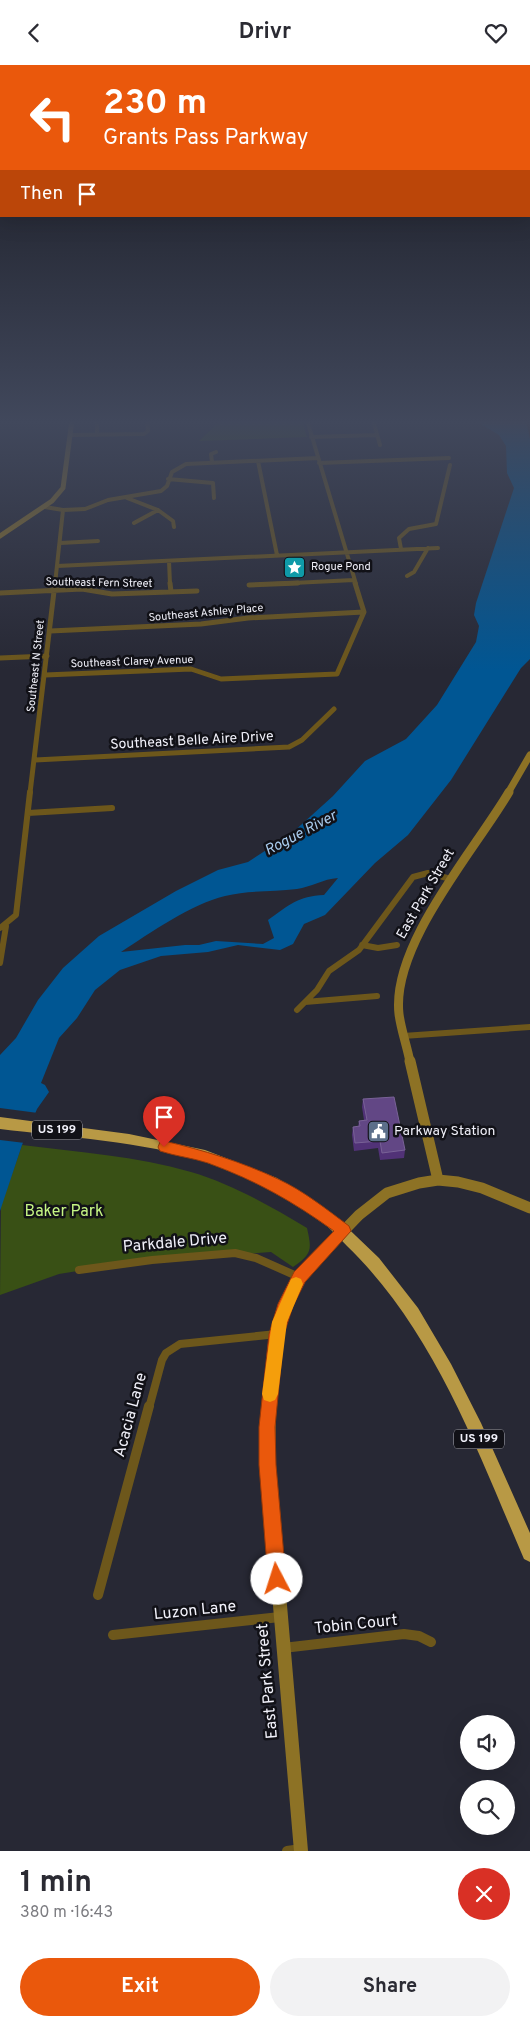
<!DOCTYPE html>
<meta charset="utf-8">
<style>
body{margin:0;font-family:Overpass,sans-serif;background:#f2f2f3;color:#2b2b33;height:100vh;display:flex;flex-direction:column;font-size:19px;white-space:nowrap}
*{box-sizing:border-box;margin:0}
p{font-size:16px;color:#7c7c81}
.icon{flex:none;width:28px;height:28px;fill:none;stroke:currentColor;stroke-width:2;stroke-linecap:round;stroke-linejoin:round}
.map{position:relative;height:1786px;overflow:hidden}
.details{display:flex;flex-direction:column;background:#fff;flex:1}
.details>*{flex:none}
.guide{position:absolute;left:0px;top:0px;width:530px;height:152px;box-shadow:0 5px 20px #0002;background:#ea580c;color:#fff;overflow:hidden}
.controls{position:absolute;left:460px;top:1650px;display:grid;gap:10px}
.controls a{display:grid;place-items:center;width:55px;height:55px;border-radius:50%;background:#fff;box-shadow:0 5px 20px #0002;font-size:25px}
.pin{position:absolute;display:grid;place-items:center;width:42px;height:42px;color:#fff;margin:-51px -21px;border-radius:50% 50% 50% 0;rotate:-45deg;box-shadow:0 0 5px #0007}
.pin .icon{rotate:45deg}
.me{position:absolute;width:55px;margin:-28px;rotate:355deg;stroke-linejoin:round;filter:drop-shadow(0 0 4px #0008)}
.turn{display:flex;align-items:center;gap:18px;height:105px;padding:0 20px;font-size:22px}
.turn .icon{width:65px;height:65px;stroke-width:2.5}
.turn b{display:block;font-size:35px;line-height:42px}
.then{display:flex;align-items:center;height:48px;padding:0 20px;background:#0003;gap:10px;font-size:19px}
.round{display:grid;place-items:center;flex:none;width:52px;height:52px;border-radius:26px;background:#f2f2f3}
.head{display:flex;align-items:center;justify-content:space-between;height:85px;padding:0 20px}
h1{font-size:30px;font-weight:700;line-height:38px}
.primary-button{display:flex;gap:10px;margin-top:auto;padding:10px 20px}
.primary-button a{flex:1;height:58px;border-radius:30px;background:#ea580c;color:#fff;font-size:20px;font-weight:700;line-height:58px;text-align:center}
.primary-button a+a{background:#f2f2f3;color:#2b2b33}
header{display:flex;justify-content:space-between;align-items:center;height:65px;padding:0 20px;background:#fff;font-size:22px;font-weight:700}
.map>svg:first-child{display:block}
.green{fill:#395015}
.water{fill:#005693;fill-rule:evenodd}
.pier{fill:#272834}
.lines{fill:none;stroke-linecap:round;stroke-linejoin:round}
.street-far4{stroke:#6d571b;stroke-width:4}
.street-far3{stroke:#6d571b;stroke-width:5}
.street-far2{stroke:#6d571b;stroke-width:6}
.street-far1{stroke:#6d571b;stroke-width:8}
.street{stroke:#6d571b;stroke-width:10}
.secondary-far4{stroke:#8d7225;stroke-width:5}
.secondary-far3{stroke:#8d7225;stroke-width:7}
.secondary-far2{stroke:#8d7225;stroke-width:9}
.secondary-far1{stroke:#8d7225;stroke-width:11}
.secondary{stroke:#8d7225;stroke-width:14}
.highway{fill:#b89945;fill-rule:evenodd}
.wall{fill:#513277}
.building{fill:#624785;stroke:#796297}
.route{fill:#ea580c;stroke:#983908}
.slow{fill:#f59e0b}
.labels{text-anchor:middle;dominant-baseline:central;stroke-width:5;stroke-linejoin:round;paint-order:stroke}
.far-poi-label{font-size:11px;fill:#f1f1fa;stroke:#111117;text-anchor:start}
.far-street-label{font-size:11px;fill:#f1f1fa;stroke:#111117}
.shield{fill:#111117;stroke:#aeaeb6;stroke-width:1}
.shield-label{font-size:12px;font-weight:bold;fill:#f1f1fa}
.street-label{font-size:14px;fill:#f1f1fa;stroke:#111117}
.poi-label{font-size:14px;fill:#f1f1fa;stroke:#111117;text-anchor:start}
.water-label{font-size:15px;font-style:italic;fill:#a9cbed;stroke:#111117}
.near-park-label{font-size:16px;fill:#c6f684;stroke:#111117}
.near-street-label{font-size:16px;fill:#f1f1fa;stroke:#111117}
</style>
<header><svg class="icon" aria-label="back" viewBox="0 0 24 24"><path d="M15 5l-7 7 7 7"/></svg>Drivr<svg class="icon" aria-label="heart" viewBox="0 0 24 24"><path d="M12 20l-8-8c-3-5 5-10 8-4 3-6 11-1 8 4z"/></svg></header>
<div class="map">
<svg width="530" height="1786" viewBox="0 0 530 1786">
<rect width="100%" height="100%" fill="#272834"/>
<!-- green -->
<path class="green" d="M 221,355 L 302,355 L 307,372 L 199,376 Z
M 22,1080 C 78,1087 136,1091 191,1107 C 232,1119 270,1141 307,1163 C 312,1185 312,1189 293,1202 L 271,1187 L 127,1198 L 59,1209 L 0,1230 L 1,1141 Z"/>
<!-- water -->
<path class="water" d="M 474,355 L 526,355 L 530,374 L 530,594 L 521,603 L 451,715 L 408,770 L 375,798 L 325,850 L 304,859 L 293,879 L 280,885 L 238,880 L 208,887 L 161,891 L 120,905 L 95,925 L 77,953 L 59,973 L 41,1018 L 45,1020 L 49,1027 L 37,1044 L 22,1080 L 0,1146 L 0,990 L 16,973 L 38,935 L 63,903 L 99,871 L 176,826 L 218,805 L 248,797 L 291,769 L 333,731 L 365,696 L 406,674 L 437,640 L 476,577 L 479,561 L 474,550 L 476,538 L 514,423 L 507,408 L 506,381 L 499,370 ZM 338,813 L 324,830 C 298,831 289,840 268,855 L 274,873 L 263,879 L 216,876 L 199,880 L 185,880 L 121,887 C 150,868 191,839 225,831 C 248,825 273,827 297,824 C 311,822 323,814 338,813 Z"/>
<!-- pier -->
<path class="pier" d="M 0,1043 L 38,1048 L 25,1078 L 0,1075 Z"/>
<g class="lines">
<!-- street-far4 -->
<path class="street-far4" d="M 97,355 L 97,370
M 307,355 L 356,519
M 373,355 L 380,380
M 71,370 L 144,369 L 148,366 L 147,355
M 311,372 L 376,370
M 258,396 L 277,490
M 212,397 L 211,389 L 216,387
M 319,398 L 449,393
M 168,414 L 213,418 L 214,433
M 127,433 L 158,445 L 173,456 L 174,462
M 45,442 L 63,445 L 55,519
M 63,445 L 85,444 L 108,435 L 161,426 L 167,421 L 172,407 L 186,399 L 318,393
M 134,458 L 158,445
M 60,478 L 98,476
M 401,484 L 399,473 L 409,464 L 436,459 L 450,400
M 169,496 L 170,519
M 57,501 L 438,483
M 407,511 L 414,507 L 428,483
M 272,519 L 354,515"/>
<!-- street-far3 -->
<path class="street-far3" d="M 170,518 L 171,527
M 249,520 L 298,518
M 0,528 L 82,524 L 112,529 L 197,526
M 50,566 L 201,559 L 248,553 L 364,547
M 0,593 L 47,591
M 45,610 L 191,604 L 221,614 L 337,609 L 364,547 L 355,518
M 35,695 L 289,682 L 302,675 L 334,644
M 30,728 L 55,518"/>
<!-- street-far2 -->
<path class="street-far2" d="M 28,748 L 112,743
M 0,863 L 16,850 L 30,727
M 362,880 L 378,883 L 397,880
M 0,898 L 6,861
M 377,931 L 305,937 L 317,925 L 329,906 L 359,885 L 413,812 L 428,808 L 451,814
M 297,945 L 305,937
M 403,971 L 530,962"/>
<!-- street-far1 -->
<path class="street-far1" d="M 79,1205 L 152,1195 L 235,1188 L 256,1193 L 299,1212
M 149,1343 L 162,1295 L 166,1288 L 180,1279 L 277,1269"/>
<!-- street -->
<path class="street" d="M 98,1530 L 149,1341
M 113,1570 L 280,1552
M 283,1583 L 404,1569 L 419,1571 L 431,1577
M 287,1786 L 301,1784"/>
<!-- secondary-far4 -->
<path class="secondary-far4" d="M 0,471 L 52,436 L 63,423 L 72,355"/>
<!-- secondary-far3 -->
<path class="secondary-far3" d="M 508,728 L 530,690"/>
<!-- secondary-far2 -->
<path class="secondary-far2" d="M 410,997 C 407,981 401,965 399,949 C 391,880 475,785 509,727"/>
<!-- secondary-far1 -->
<path class="secondary-far1" d="M 410,996 L 438,1115
M 269,1343 L 279,1257 L 299,1212 L 359,1150 L 387,1128 L 419,1118 L 438,1115 L 458,1117 L 482,1123 L 530,1143"/>
<!-- secondary -->
<path class="secondary" d="M 269,1341 L 268,1400 L 301,1786"/>
<!-- highway -->
<path class="highway" d="M 0,1052 L 129,1069 L 205,1085 L 277,1113 L 333,1149 L 379,1193 L 418,1243 L 451,1299 L 481,1358 L 530,1468 L 530,1497 L 524,1494 C 477,1385 434,1265 347,1181 C 339,1173 331,1164 322,1157 C 286,1131 247,1112 205,1097 C 144,1076 64,1072 0,1064 Z"/>
</g>
<!-- wall -->
<path class="wall" d="M 363,1034 L 405,1085 L 404,1093 L 380,1095 L 378,1083 L 354,1086 L 352,1070 L 353,1062 L 358,1062 L 359,1056 L 364,1055 L 362,1042 Z"/>
<!-- building -->
<path class="building" d="M 394,1032 L 405,1085 L 382,1088 L 380,1076 L 355,1078 L 353,1062 L 360,1061 L 359,1056 L 367,1055 L 363,1034 Z"/>
<!-- sky -->
<linearGradient id="sky" x2="0" y2="1"><stop stop-color="#15161d"/><stop offset="0.59" stop-color="#41485c"/><stop offset="1" stop-color="#41485c" stop-opacity="0"/></linearGradient>
<rect width="530" height="605" fill="url(#sky)"/>
<!-- route -->
<path class="route" d="M 164,1076 C 203,1085 242,1097 278,1114 C 304,1126 326,1144 349,1161 L 351,1166 L 305,1217 L 293,1241 L 284,1269 L 275,1362 L 276,1400 L 286,1514 L 283,1520 L 277,1523 L 271,1520 L 268,1514 L 259,1400 L 259,1362 L 269,1269 L 278,1239 L 294,1207 L 334,1166 C 292,1136 257,1116 208,1098 C 193,1093 175,1091 160,1086 L 158,1082 L 160,1077 Z"/>
<!-- slow -->
<path class="slow" d="M 296,1212 L 301,1214 L 303,1219 L 287,1257 L 278,1329 L 275,1335 L 270,1337 L 264,1335 L 262,1329 L 272,1257 L 291,1214 Z"/>
<!-- icons -->
<defs>
<symbol id="sight-square" viewBox="-11 -11 22 22"><rect x="-9" y="-9" width="18" height="18" rx="4" fill="#0f9aa8" stroke="#111117"/><path d="M0-6L1.8-2.2L6-1.7L2.9 1.2L3.7 5.4L0 3.3L-3.7 5.4L-2.9 1.2L-6-1.7L-1.8-2.2Z" fill="#fff"/></symbol>
<symbol id="civic-square" viewBox="-11 -11 22 22"><rect x="-9" y="-9" width="18" height="18" rx="4" fill="#5c6f8a" stroke="#111117"/><path d="M-.6-6.5H3V-4.5H.6V-3L4-1V1h2V6H-6V1h2V-1L-.6-3ZM-1.2 2.5V6h2.4V2.5Z" fill="#fff"/></symbol>
</defs>
<g fill-rule="evenodd">
<use href="#sight-square" x="282" y="490" width="25" height="25"/>
<use href="#civic-square" x="366" y="1054" width="25" height="25"/>
</g>
<g class="labels">
<!-- far-poi labels -->
<g class="far-poi-label">
<text x="311" y="502">Rogue Pond</text>
</g>
<!-- far-street labels -->
<g class="far-street-label">
<text transform="translate(99 518) rotate(1)">Southeast Fern Street</text>
<text transform="translate(206 548) rotate(-5)">Southeast Ashley Place</text>
<text transform="translate(132 597) rotate(-2)">Southeast Clarey Avenue</text>
<text transform="translate(36 601) rotate(-84)">Southeast N Street</text>
</g>
<!-- shield labels -->
<g class="shield">
<rect x="32" y="1055.5" width="50" height="19" rx="4"/>
<rect x="454" y="1364.5" width="50" height="19" rx="4"/>
</g>
<g class="shield-label">
<text x="57" y="1065">US 199</text>
<text x="479" y="1374">US 199</text>
</g>
<!-- street labels -->
<g class="street-label">
<text transform="translate(192 676) rotate(-3)">Southeast Belle Aire Drive</text>
<text transform="translate(426 829) rotate(-60)">East Park Street</text>
</g>
<!-- poi labels -->
<g class="poi-label">
<text x="394" y="1066">Parkway Station</text>
</g>
<!-- water labels -->
<g class="water-label">
<text transform="translate(301 769) rotate(-28)">Rogue River</text>
</g>
<!-- near-park labels -->
<g class="near-park-label">
<text x="64" y="1147">Baker Park</text>
</g>
<!-- near-street labels -->
<g class="near-street-label">
<text transform="translate(175 1178) rotate(-5)">Parkdale Drive</text>
<text transform="translate(131 1350) rotate(-75)">Acacia Lane</text>
<text transform="translate(195 1546) rotate(-6)">Luzon Lane</text>
<text transform="translate(356 1560) rotate(-6)">Tobin Court</text>
<text transform="translate(268 1616) rotate(-95)">East Park Street</text>
</g>
</g>
</svg>
<div class="controls">
<a><svg class="icon" aria-label="sound" viewBox="0 0 24 24"><path d="M4 9h4l5-4v14l-5-4H4zM17 9q2 3 0 6"/></svg></a>
<a><svg class="icon" aria-label="search" viewBox="0 0 24 24"><circle cx="10" cy="10" r="6"/><path d="M15 15l6 6"/></svg></a>
</div>
<div class="pin" style="left:164px;top:1082px;background:#d93025"><svg class="icon" aria-label="arrive" viewBox="0 0 24 24"><path d="M6 21V4h12l-3 4 3 4H6"/></svg></div>
<svg class="me" style="left:277px;top:1514px" viewBox="-20 -20 40 40"><circle r="19" fill="#fff"/><path d="M0-13L10 11 0 6-10 11z" fill="#ea580c"/></svg>
<div class="guide">
<div class="turn"><svg class="icon" aria-label="left" viewBox="0 0 24 24"><path d="M17 20v-9H6M10 6l-5 5 5 5"/></svg><div><b>230 m</b>Grants Pass Parkway</div></div>
<div class="then">Then<svg class="icon" aria-label="arrive" viewBox="0 0 24 24"><path d="M6 21V4h12l-3 4 3 4H6"/></svg></div>
</div>
</div>
<section class="details">
<div class="head"><div><h1>1 min</h1><p>380 m · 16:43</p></div><a class="round" style="background:#d93025;color:#fff"><svg class="icon" aria-label="close" viewBox="0 0 24 24"><path d="M6 6l12 12M18 6L6 18"/></svg></a></div>
<div class="primary-button"><a>Exit</a><a>Share</a></div>
</section>
